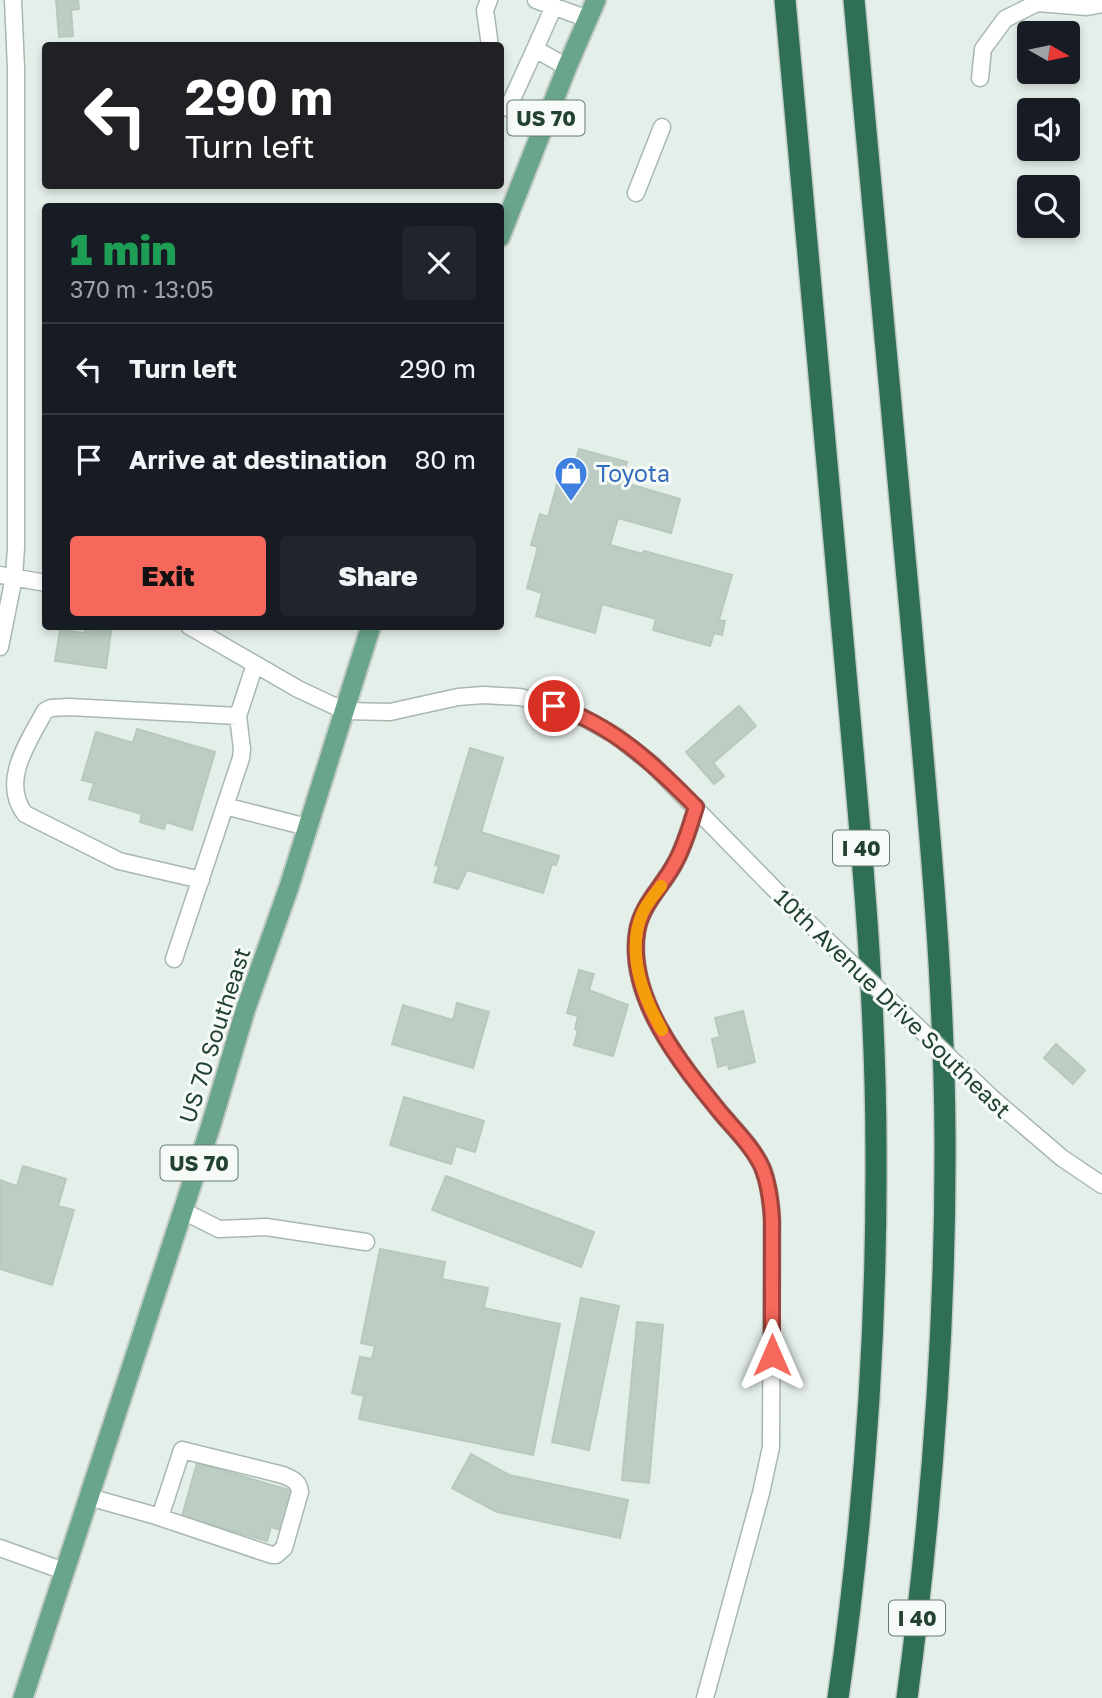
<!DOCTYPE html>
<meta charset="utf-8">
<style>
body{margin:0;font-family:"Golos Text",sans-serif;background:#20242c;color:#f1f3f6;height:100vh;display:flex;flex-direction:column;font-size:26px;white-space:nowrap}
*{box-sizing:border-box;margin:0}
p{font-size:23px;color:#9ea1a6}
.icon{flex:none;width:38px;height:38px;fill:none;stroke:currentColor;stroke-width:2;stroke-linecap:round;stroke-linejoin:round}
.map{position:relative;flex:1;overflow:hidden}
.panel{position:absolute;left:42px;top:203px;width:462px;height:427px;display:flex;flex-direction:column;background:#171b24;border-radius:7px;box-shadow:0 4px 10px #0003}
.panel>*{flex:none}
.hud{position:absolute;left:42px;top:42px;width:462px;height:147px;border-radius:7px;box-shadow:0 4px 10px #0003;background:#202124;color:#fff;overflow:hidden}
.needle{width:46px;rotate:99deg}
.controls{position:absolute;left:1017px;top:21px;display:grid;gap:14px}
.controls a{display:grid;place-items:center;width:63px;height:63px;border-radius:7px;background:#171b24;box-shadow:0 4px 10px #0003;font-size:35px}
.pin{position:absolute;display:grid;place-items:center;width:60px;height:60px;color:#fff;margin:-30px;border:4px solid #fff;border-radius:50%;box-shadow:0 2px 7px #0007}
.me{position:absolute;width:77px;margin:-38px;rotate:0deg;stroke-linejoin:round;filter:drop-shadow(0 0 5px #0008)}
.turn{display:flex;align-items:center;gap:24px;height:147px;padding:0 28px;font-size:32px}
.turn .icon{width:91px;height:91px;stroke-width:2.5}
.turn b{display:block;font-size:49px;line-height:60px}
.round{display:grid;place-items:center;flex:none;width:74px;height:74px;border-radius:7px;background:#20242c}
.overview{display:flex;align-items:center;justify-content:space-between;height:119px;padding:0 28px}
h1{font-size:42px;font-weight:800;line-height:52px;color:#1e9e55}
.cta{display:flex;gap:14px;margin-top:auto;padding:14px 28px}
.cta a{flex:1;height:80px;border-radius:7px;background:#f6675c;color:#111;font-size:28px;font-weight:800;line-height:80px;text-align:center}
.cta a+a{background:#20242c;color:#f1f3f6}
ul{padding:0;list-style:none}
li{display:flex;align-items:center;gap:21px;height:91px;padding:0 28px;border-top:2px solid #363941}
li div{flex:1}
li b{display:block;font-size:26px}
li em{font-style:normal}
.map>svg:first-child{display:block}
.building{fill:#bdcdc4;stroke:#b7c9bf;stroke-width:2}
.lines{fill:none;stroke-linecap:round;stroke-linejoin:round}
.minor-casing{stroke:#a7b8af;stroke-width:19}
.major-casing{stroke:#c1cac6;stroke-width:23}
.highway-casing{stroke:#c1cac6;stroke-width:24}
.minor{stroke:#fff;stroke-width:16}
.major{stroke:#69a58b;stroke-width:19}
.highway{stroke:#2e6f56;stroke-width:21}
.minor-bridge-casing{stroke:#a7b8af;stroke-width:19;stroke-linecap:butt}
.minor-bridge{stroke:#fff;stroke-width:16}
.route-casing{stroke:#a0433c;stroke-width:18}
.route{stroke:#f6675c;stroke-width:12}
.slow{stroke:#f59e0b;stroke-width:12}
.labels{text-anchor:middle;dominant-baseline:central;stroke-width:6;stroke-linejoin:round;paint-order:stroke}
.shield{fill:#f6fbf8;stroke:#627a6f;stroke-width:2}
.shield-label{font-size:21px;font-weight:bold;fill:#234234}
.shop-label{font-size:23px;fill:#366cbe;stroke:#f6fbf8;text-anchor:start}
.street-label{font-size:23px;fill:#234234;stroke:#f6fbf8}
</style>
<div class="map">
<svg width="1102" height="1698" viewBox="0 0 1102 1698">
<rect width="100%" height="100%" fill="#e5efe9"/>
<!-- building -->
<path class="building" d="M 56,0 L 78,0 L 79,9 L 71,10 L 73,36 L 59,37 Z
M 579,449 L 627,462 L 623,477 L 631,479 L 629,484 L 680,499 L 671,533 L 618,518 L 610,545 L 643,554 L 644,551 L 732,575 L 719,620 L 725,621 L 722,635 L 714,633 L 710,646 L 653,630 L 656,619 L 602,604 L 595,633 L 536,616 L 542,593 L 527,588 L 538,547 L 531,545 L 540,514 L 548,517 L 563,463 L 574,466 Z
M 86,628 L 111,631 L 106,668 L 55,661 L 60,630 L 85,633 Z
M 739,706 L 756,726 L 713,763 L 724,776 L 714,784 L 686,752 Z
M 137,729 L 215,752 L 192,830 L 166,822 L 164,829 L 140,822 L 142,814 L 89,799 L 94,783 L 82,780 L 96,732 L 133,743 Z
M 470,748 L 503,758 L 481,832 L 559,856 L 556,865 L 552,864 L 543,893 L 467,870 L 458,889 L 434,882 L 439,866 L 435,865 Z
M 579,970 L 594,974 L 589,990 L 628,1005 L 613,1056 L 574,1045 L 578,1030 L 575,1029 L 578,1016 L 567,1013 Z
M 457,1003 L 489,1012 L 473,1068 L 392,1044 L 403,1005 L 453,1020 Z
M 743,1011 L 755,1062 L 729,1069 L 728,1064 L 718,1067 L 712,1039 L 720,1037 L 715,1018 Z
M 1056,1044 L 1085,1070 L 1073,1084 L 1044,1058 Z
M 404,1097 L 484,1121 L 475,1152 L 456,1146 L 451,1164 L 390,1145 Z
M 23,1166 L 66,1179 L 58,1206 L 74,1210 L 52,1285 L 0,1269 L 0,1180 L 17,1186 Z
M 446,1176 L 594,1232 L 581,1267 L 432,1210 Z
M 380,1249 L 445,1262 L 442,1279 L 488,1288 L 484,1308 L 560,1324 L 533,1455 L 359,1419 L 364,1396 L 352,1393 L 360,1357 L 372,1359 L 375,1346 L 361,1343 Z
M 581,1298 L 619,1306 L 589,1450 L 552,1442 Z
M 637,1322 L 663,1325 L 649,1483 L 622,1480 Z
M 471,1454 L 509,1475 L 628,1500 L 620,1538 L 497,1512 L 452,1488 Z
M 197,1463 L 296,1492 L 284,1531 L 271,1527 L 267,1541 L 182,1516 Z"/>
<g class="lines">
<defs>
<path id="minor" d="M 489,0 L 485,10 L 490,46
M 536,0 L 588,19
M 554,6 L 535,49 L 567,67
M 980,78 L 983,49 L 1005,19 L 1037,3 L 1087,7 L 1102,4
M 502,104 L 544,125
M 508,108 L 535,49
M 636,193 L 662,127
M 0,575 L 46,583
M 189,626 L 298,689 L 345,711 L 390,712 L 458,697 L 483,695 L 520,697 L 541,702 L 584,718 L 616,736 L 653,765 L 789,904
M 0,647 L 14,577 L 16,548 L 16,68 L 13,0
M 225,806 L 307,827
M 696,807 C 690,826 685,845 675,863 C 663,886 641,905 637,932 C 627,998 681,1064 720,1112 C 735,1130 752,1146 762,1167 C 769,1184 771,1202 772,1220 L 771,1447 L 761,1493 L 705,1698
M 201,880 L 119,861 L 25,814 C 0,782 28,742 45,711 L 51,708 L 69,707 L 238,716
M 174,959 L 241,758 L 242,749 L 238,716 L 255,664
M 993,1099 L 1062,1158 L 1102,1185
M 183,1211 L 219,1229 L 266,1227 L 366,1242
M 89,1497 L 153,1515 L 272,1555 L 276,1555 L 284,1548 L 300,1492 C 299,1481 292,1479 283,1475 L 182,1450 L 160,1517
M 0,1548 L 64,1571"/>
<path id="major" d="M 500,237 L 567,67 L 596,0
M 23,1698 L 211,1125 L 245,1011 L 289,887 L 371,626"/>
<path id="highway" d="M 785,0 C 804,213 824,426 843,640 C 858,810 876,981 876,1152 C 877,1334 864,1518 838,1698
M 854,0 C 873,207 892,415 911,622 C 926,793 944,964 945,1135 C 946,1323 932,1511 907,1698"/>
</defs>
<!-- minor casing -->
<use href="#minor" class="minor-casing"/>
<!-- major casing -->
<use href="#major" class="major-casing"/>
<!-- highway casing -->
<use href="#highway" class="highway-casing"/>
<!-- minor -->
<use href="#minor" class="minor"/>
<!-- major -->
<use href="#major" class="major"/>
<!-- highway -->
<use href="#highway" class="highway"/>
<defs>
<path id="minor-bridge" d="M 789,904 L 993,1099"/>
</defs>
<!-- minor-bridge casing -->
<use href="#minor-bridge" class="minor-bridge-casing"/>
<!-- minor-bridge -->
<use href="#minor-bridge" class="minor-bridge"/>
</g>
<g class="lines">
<defs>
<path id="route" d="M 554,706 C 612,724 655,765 696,807 C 690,826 685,845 675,863 C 663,886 641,905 637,932 C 627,998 681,1064 720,1112 C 735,1130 752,1146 762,1167 C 769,1184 771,1202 772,1220 L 772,1355"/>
</defs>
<!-- route casing -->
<use href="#route" class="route-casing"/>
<!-- route -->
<use href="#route" class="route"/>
<!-- slow -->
<path class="slow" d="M 661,886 C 654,895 646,904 642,914 C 626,952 643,997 662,1030"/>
</g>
<!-- icons -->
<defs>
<symbol id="shop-pin" viewBox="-11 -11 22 30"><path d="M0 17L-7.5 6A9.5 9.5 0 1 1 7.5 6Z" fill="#3f7fe0" stroke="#f6fbf8"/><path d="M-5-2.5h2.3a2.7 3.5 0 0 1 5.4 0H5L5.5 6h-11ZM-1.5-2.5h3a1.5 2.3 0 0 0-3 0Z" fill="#fff"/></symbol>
</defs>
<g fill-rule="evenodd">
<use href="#shop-pin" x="552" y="454" width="38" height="52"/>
</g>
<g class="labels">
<!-- shield labels -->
<g class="shield">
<rect x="507.5" y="100.5" width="77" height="35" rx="5"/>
<rect x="833" y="830.5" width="56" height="35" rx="5"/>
<rect x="160.5" y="1145.5" width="77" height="35" rx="5"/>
<rect x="889" y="1600.5" width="56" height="35" rx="5"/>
</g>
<g class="shield-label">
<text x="546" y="118">US 70</text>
<text x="861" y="848">I 40</text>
<text x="199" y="1163">US 70</text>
<text x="917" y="1618">I 40</text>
</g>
<!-- shop labels -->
<g class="shop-label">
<text x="596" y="473">Toyota</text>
</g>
<!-- street labels -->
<g class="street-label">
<text transform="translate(893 1003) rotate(44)">10th Avenue Drive Southeast</text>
<text transform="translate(214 1035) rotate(-72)">US 70 Southeast</text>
</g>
</g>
</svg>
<div class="controls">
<a><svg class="needle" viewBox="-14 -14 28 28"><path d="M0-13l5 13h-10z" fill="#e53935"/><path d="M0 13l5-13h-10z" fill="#9ea1a6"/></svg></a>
<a><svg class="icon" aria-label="sound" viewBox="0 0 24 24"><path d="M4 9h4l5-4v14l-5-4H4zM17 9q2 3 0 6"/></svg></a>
<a><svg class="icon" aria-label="search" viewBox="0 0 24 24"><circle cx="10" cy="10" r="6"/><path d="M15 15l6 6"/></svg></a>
</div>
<div class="pin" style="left:554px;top:706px;background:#d93025"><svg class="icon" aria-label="arrive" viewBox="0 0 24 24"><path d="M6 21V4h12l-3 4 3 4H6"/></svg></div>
<svg class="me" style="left:772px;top:1355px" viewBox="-20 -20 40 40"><path d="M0-17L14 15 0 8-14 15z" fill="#f6675c" stroke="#fff" stroke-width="4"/></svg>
<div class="hud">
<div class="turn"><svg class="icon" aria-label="left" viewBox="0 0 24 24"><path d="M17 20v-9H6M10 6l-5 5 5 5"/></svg><div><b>290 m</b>Turn left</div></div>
</div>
<section class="panel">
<div class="overview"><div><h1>1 min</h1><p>370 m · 13:05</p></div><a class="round"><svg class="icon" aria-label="close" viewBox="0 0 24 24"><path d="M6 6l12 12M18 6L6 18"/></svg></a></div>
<ul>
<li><svg class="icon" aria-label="left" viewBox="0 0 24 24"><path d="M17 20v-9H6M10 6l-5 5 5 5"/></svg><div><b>Turn left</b></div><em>290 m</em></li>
<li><svg class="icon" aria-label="arrive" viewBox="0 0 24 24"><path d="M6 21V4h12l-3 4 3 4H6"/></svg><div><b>Arrive at destination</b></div><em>80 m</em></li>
</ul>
<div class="cta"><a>Exit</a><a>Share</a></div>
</section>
</div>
